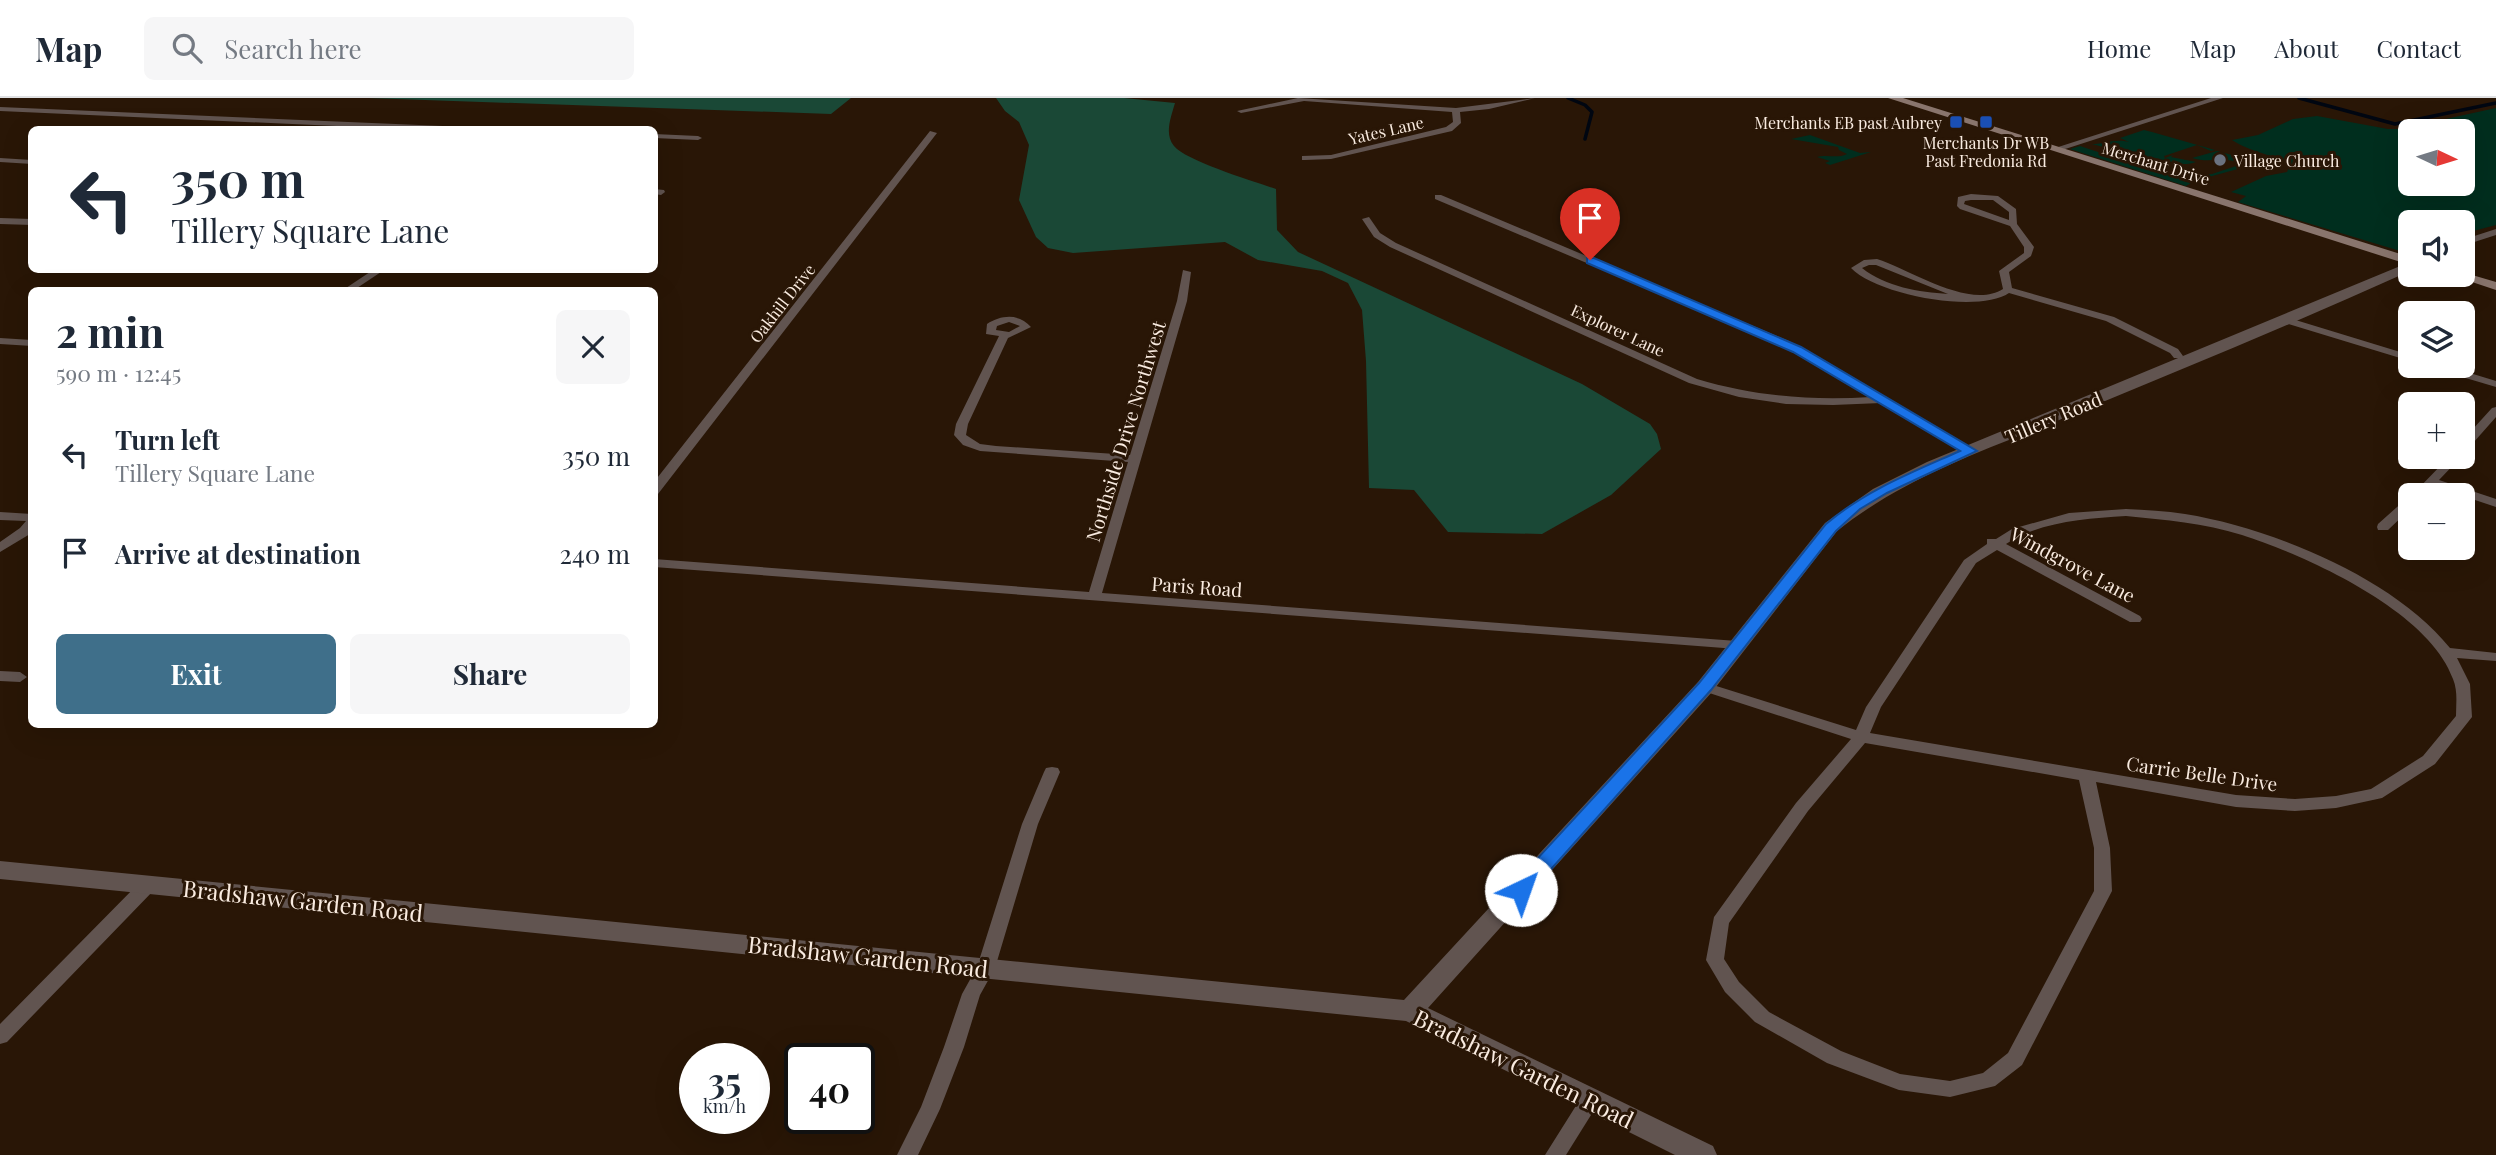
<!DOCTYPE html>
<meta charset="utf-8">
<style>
body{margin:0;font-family:"Playfair Display",serif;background:#f6f6f7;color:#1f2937;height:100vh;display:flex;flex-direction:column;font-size:26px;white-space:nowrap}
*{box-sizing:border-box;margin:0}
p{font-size:23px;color:#747a83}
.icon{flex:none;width:38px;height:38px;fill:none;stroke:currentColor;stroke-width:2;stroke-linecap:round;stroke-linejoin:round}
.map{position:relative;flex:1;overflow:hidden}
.drawer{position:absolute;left:28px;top:189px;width:630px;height:441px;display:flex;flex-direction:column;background:#fff;border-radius:10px;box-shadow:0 7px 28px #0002}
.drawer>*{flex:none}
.hud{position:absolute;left:28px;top:28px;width:630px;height:147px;border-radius:10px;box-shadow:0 7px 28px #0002;background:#fff;color:#1f2937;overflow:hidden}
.needle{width:46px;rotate:94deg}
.buttons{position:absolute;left:2398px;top:21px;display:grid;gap:14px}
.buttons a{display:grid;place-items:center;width:77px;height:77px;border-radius:10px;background:#fff;box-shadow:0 7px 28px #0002;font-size:35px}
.speed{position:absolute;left:679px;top:945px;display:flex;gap:14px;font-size:35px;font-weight:700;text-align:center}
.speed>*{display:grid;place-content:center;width:91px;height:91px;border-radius:50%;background:#fff;box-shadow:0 7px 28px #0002;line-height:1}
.speed small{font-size:18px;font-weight:400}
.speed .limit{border:4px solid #111;border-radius:10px;background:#fff;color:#111}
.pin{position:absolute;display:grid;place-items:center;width:60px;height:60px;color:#fff;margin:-72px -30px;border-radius:50% 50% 50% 0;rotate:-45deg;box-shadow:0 0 7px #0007}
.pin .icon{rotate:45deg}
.me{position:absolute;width:77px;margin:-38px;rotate:42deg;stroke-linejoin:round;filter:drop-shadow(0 0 5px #0008)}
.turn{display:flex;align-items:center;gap:24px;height:147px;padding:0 28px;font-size:32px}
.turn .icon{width:91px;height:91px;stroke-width:2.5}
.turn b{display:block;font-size:49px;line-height:60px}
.round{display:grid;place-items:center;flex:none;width:74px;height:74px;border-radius:10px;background:#f6f6f7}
.overview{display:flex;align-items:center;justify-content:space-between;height:119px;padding:0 28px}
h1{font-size:42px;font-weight:700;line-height:52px}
.cta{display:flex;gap:14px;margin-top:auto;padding:14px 28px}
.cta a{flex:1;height:80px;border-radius:10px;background:#3f6f8a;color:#fff;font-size:28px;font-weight:700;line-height:80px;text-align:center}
.cta a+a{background:#f6f6f7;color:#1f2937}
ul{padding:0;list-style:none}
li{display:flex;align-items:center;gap:21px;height:98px;padding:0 28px}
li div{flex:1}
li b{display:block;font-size:26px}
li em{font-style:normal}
header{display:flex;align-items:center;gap:42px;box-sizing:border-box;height:98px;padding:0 35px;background:#fff;border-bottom:2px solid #e0e1e3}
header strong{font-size:33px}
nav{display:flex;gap:38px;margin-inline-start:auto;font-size:24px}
.search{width:490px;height:63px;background:#f6f6f7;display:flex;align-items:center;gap:18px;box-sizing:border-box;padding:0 24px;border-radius:10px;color:#747a83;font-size:26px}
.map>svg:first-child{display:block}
.green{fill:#002e1e;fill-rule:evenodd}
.forest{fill:#1a4836}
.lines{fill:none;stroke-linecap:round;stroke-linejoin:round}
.stream{stroke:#000611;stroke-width:3.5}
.minor{fill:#615450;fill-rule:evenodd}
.tertiary{fill:#615450;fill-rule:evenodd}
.secondary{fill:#89756d;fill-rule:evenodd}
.route{fill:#1a73e8;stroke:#114b97;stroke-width:2}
.transit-dot{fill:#1a4fb4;stroke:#291606;stroke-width:2.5}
.worship-dot{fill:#6b7280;stroke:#291606;stroke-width:2.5}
.labels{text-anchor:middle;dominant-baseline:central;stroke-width:6;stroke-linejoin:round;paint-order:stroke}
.far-poi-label{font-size:16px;fill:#f9ebe0;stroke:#291606;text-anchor:end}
.far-street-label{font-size:16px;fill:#f9ebe0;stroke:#291606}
.street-label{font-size:19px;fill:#f9ebe0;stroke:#291606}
.near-street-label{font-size:23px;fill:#f9ebe0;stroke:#291606}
</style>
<header>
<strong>Map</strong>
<div class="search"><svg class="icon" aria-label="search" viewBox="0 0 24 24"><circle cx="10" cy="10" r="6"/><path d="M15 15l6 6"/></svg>Search here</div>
<nav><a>Home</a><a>Map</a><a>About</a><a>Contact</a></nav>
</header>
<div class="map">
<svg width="2496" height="1057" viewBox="0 0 2496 1057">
<rect width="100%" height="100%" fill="#291606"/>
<!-- green -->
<path class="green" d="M 2496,10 L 2496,127 L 2462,136 L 2462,124 L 2410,124 L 2410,156 L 2238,104 L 2246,98 L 2231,94 L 2266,78 L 2287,74 L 2289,69 C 2270,54 2252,55 2232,42 L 2258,37 L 2293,21 L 2317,18 L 2388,31 L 2400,31 ZM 2410,33 L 2462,33 L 2462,86 L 2410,86 Z
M 2144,32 L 2152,34 L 2215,52 L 2211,53 L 2197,47 L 2164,58 L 2165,60 L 2173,57 L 2171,59 L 2196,64 C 2174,71 2169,58 2154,63 L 2092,46 C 2105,46 2115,40 2129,44 L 2120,40 Z
M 1810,37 L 1860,55 L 1871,54 L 1830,67 L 1825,65 L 1830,63 L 1817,59 C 1828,56 1836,61 1847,56 L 1839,52 L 1838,49 L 1791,41 Z
M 2080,48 L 2143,69 L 2174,76 L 2191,85 L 2186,88 L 2070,51 Z
M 2217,53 L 2239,59 L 2233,62 L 2242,65 L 2250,62 L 2256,66 L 2205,80 L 2190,78 L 2212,76 L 2242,66 C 2222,57 2211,66 2192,60 Z"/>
<!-- forest -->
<path class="forest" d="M 368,0 L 851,0 L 831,16 Z
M 996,0 L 1124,0 L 1175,5 C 1171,19 1164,36 1174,48 C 1186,63 1256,84 1276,91 L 1277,132 L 1298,154 L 1582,286 L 1650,326 L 1657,336 L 1661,351 L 1611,397 L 1542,436 L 1448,434 L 1414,392 L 1369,390 L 1366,263 L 1362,212 L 1348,185 L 1322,173 L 1258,162 L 1225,144 L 1073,155 L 1048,150 L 1036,139 L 1019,102 L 1029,47 L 1019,24 L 1005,13 Z"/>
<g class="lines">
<!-- stream -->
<path class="stream" d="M 1568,0 L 1585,7 L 1592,14 L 1585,41
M 2299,0 L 2395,26 L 2496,5"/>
<!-- minor -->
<path class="minor" d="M 1298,0 L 1456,10 L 1535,0 L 1489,11 L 1460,14 L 1461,25 L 1452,33 L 1331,61 L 1305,62 L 1302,62 L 1302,58 L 1331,57 L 1446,29 L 1453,24 L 1452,14 L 1304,3 L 1241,15 L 1237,13 Z
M 2211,0 L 2223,0 L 2059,53 L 2052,51 Z
M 0,9 L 490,30 L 494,32 L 425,32 L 0,13 Z
M 930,33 L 937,35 L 658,396 L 654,397 L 654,384 Z
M 654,36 L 698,38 L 702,40 L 698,42 L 654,40 Z
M 0,60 L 32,62 L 32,66 L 0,64 Z
M 654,91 L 664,92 L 665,94 L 661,97 L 654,96 Z
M 1971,96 L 1998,98 L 2016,111 L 2017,126 L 2034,149 L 2031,158 L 2009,174 L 2012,190 L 2114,219 L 2178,251 L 2183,258 L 2182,260 L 2174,260 L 2170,255 L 2106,223 L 2009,195 C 1978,216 1877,197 1851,170 L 1864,162 L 1877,161 C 1911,172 1970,212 2003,191 L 1999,173 L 2024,155 L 2024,149 L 2010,128 L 1960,111 L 1957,108 L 1958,99 ZM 1971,102 L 1993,102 L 2009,114 L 2009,122 L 1964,106 L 1965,103 ZM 1869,167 L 1876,167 L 1948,196 C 1919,194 1886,189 1862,170 Z
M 1435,97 L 1441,97 L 1789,243 L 1977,353 L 1975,355 L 1967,355 L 1881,305 L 1833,307 L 1786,306 L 1739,299 L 1689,285 L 1390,149 L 1374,139 L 1362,121 L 1369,119 L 1380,135 L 1396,145 L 1697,281 C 1754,298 1811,303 1871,299 L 1781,247 L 1435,101 Z
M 0,120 L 32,121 L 32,127 L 0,126 Z
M 2496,131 L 2496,137 L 2462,148 L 2462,142 Z
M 373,172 L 384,172 L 354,192 L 343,192 Z
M 1183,172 L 1191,174 L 1187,203 L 1102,495 L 1737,543 L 1744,547 L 1737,551 L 654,469 L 654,461 L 1089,494 L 1128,364 L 980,353 L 963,347 L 954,337 L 956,326 L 999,238 L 986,236 L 987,226 C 1001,217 1019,215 1031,229 L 1008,240 L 968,326 L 966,337 L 980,346 L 996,348 L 1130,357 L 1177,203 ZM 1009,224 L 1020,228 L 1009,234 L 996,232 L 997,228 Z
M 2289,220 L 2410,257 L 2410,263 L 2285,225 L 2285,221 Z
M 0,240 L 32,242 L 32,248 L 0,246 Z
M 2431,268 L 2447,268 L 2496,283 L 2496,289 L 2432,270 Z
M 2496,309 L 2496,319 L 2466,353 L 2462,354 L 2462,343 L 2492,310 Z
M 2449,359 L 2461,359 L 2439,382 L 2496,401 L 2496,409 L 2433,388 L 2425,397 L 2412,397 Z
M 2410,400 L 2410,411 L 2388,432 L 2378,432 L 2377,429 L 2378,426 L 2406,401 Z
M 2126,411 C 2145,412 2166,413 2185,416 C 2272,430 2394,480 2450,550 L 2496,555 L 2496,563 L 2457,560 L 2470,586 L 2472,619 L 2435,666 L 2382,700 L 2336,710 L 2295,713 L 2236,709 L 2096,684 L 2110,750 L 2112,793 L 2022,967 L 1995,988 L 1950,999 L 1899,992 L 1827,965 L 1755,924 L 1725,894 L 1706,862 L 1714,819 L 1796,705 L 1851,641 L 1700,592 L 1698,589 L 1700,586 L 1710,586 L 1856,632 L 1866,609 L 1964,462 L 1987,446 L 1987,441 L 1996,441 L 2012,431 L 2069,415 ZM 2126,418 C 2165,422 2204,425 2242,437 C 2307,458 2429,513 2453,581 C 2458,593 2456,606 2456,618 L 2423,658 L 2371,691 L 2336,698 L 2295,701 L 2236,697 L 1870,635 L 1881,609 L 1976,465 L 1997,452 L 2130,524 L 2140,524 L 2142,521 L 2140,518 L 2006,446 C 2042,423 2084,421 2126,418 ZM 1865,645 L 2079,682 L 2094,750 L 2094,793 L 2008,955 L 1983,975 L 1950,983 L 1900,976 L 1841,953 L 1769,914 L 1739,884 L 1724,861 L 1729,825 L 1808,713 Z
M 0,414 L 32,416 L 30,436 L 0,454 L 0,444 L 20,430 L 26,423 L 0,422 Z
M 0,573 L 20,574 L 27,579 L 20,584 L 0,583 Z
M 1052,669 L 1058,670 L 1060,674 L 1038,726 L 995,870 L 980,897 L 964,949 L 940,1011 L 918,1057 L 897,1057 L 921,1009 L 944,949 L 962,896 L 977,869 L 1022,726 L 1044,674 L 1046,670 Z
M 149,780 L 155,781 L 158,786 L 155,791 L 7,944 L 0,946 L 0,926 L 143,781 Z
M 1591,992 L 1598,995 L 1601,1001 L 1566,1057 L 1545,1057 L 1584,995 Z"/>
<!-- tertiary -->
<path class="tertiary" d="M 2410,164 L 2410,173 C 2297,224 2183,271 2069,318 C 1988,351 1906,378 1837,433 L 1712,594 L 1428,910 L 1713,1048 L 1717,1057 L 1675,1057 L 1406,923 L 0,781 L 0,763 L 1404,902 L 1698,584 L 1825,425 L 1873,391 L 1927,364 Z"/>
<!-- secondary -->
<path class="secondary" d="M 1888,0 L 1903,0 L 2410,159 L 2410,167 Z
M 2462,174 L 2496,184 L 2496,192 L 2451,177 L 2462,177 Z"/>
</g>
<!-- route -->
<path class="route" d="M 1587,160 L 1594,160 L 1801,249 L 1977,353 L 1887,395 L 1860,411 L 1836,433 L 1711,592 L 1528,797 L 1521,799 L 1514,797 L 1511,792 L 1514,786 L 1699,585 L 1826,426 C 1866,392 1913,374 1960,353 L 1793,254 L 1587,165 Z"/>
<!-- markers -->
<g class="transit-dot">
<rect x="1949" y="17" width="14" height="14" rx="3.5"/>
<rect x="1979" y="17" width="14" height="14" rx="3.5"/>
</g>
<circle class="worship-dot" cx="2220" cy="62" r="7"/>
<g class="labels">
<!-- far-poi labels -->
<g class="far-poi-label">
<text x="1942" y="24">Merchants EB past Aubrey</text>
<text x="1986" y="44" text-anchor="middle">Merchants Dr WB<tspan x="1986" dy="18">Past Fredonia Rd</tspan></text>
<text x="2234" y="62" text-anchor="start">Village Church</text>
</g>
<!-- far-street labels -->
<g class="far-street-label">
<text transform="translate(1386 32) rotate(-13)">Yates Lane</text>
<text transform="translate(2156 65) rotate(17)">Merchant Drive</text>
<text transform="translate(782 205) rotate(-52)">Oakhill Drive</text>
<text transform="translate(1618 232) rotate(25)">Explorer Lane</text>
</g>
<!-- street labels -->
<g class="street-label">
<text transform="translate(2053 319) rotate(-23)">Tillery Road</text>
<text transform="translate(1125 333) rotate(-73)">Northside Drive Northwest</text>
<text transform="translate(2073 466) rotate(28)">Windgrove Lane</text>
<text transform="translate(1197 488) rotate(4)">Paris Road</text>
<text transform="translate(2202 675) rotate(8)">Carrie Belle Drive</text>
</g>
<!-- near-street labels -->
<g class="near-street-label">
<text transform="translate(303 802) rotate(6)">Bradshaw Garden Road</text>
<text transform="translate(868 858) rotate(6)">Bradshaw Garden Road</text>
<text transform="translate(1524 970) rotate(26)">Bradshaw Garden Road</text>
</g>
</g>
</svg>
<div class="buttons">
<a><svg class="needle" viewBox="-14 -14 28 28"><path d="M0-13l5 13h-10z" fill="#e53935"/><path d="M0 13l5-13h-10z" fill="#747a83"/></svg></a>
<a><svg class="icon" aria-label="sound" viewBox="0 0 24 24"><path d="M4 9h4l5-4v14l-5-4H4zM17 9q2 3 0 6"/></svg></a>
<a><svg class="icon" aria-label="layers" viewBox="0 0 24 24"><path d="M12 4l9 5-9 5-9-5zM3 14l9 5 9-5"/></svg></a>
<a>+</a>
<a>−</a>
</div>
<div class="speed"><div>35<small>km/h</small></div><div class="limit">40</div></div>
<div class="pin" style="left:1590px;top:162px;background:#d93025"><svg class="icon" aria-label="arrive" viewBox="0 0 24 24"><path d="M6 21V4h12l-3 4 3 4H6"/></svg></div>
<svg class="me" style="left:1521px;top:792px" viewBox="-20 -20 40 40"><circle r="19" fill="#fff"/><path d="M0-13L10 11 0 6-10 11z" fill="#1a73e8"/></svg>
<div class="hud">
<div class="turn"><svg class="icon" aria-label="left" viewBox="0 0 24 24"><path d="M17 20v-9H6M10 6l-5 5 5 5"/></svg><div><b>350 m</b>Tillery Square Lane</div></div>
</div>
<section class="drawer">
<div class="overview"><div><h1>2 min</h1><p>590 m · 12:45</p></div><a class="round"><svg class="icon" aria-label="close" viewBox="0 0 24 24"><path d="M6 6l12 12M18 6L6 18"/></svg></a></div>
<ul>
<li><svg class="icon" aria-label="left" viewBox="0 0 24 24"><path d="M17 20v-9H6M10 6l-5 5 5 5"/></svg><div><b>Turn left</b><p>Tillery Square Lane</p></div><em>350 m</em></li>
<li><svg class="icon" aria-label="arrive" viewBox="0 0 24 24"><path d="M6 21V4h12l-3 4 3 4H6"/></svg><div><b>Arrive at destination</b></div><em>240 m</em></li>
</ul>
<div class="cta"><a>Exit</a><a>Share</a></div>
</section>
</div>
